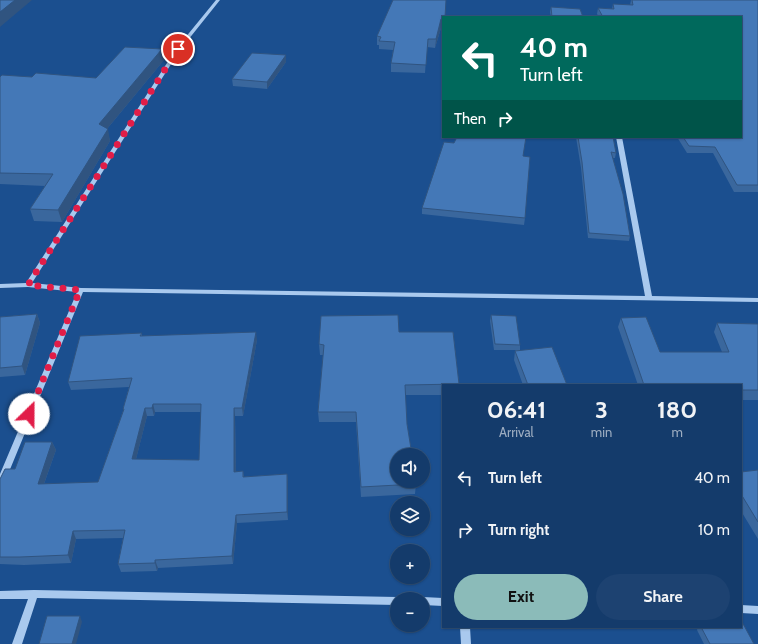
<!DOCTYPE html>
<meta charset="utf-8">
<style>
body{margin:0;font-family:Cabin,sans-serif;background:#1d4271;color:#f1f3f6;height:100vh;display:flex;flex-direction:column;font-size:15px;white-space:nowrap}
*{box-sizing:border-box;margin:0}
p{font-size:13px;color:#9dadc1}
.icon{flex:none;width:22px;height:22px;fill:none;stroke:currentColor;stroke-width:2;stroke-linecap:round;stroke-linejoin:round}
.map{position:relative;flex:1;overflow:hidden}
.panel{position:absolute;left:442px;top:384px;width:300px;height:244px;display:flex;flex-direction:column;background:#143b6b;border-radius:0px;box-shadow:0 1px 3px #0004,0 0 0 1px #33557e}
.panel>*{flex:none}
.guide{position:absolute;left:442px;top:16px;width:300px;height:122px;border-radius:0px;box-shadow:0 1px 3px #0004,0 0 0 1px #33557e;background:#00695c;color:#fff;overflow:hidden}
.controls{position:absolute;left:390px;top:448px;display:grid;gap:8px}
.controls a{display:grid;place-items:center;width:40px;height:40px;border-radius:50%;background:#143b6b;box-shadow:0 1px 3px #0004,0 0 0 1px #33557e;font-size:20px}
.pin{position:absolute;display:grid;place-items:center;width:34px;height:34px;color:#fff;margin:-17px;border:2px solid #fff;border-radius:50%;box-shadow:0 1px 4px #0007}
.me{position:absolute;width:44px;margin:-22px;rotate:23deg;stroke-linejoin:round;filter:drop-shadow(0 0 3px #0008)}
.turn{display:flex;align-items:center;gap:14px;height:84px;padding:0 12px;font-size:18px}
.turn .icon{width:52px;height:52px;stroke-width:2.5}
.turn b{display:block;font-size:28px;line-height:34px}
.then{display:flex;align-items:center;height:38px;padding:0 12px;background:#0003;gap:8px;font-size:15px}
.eta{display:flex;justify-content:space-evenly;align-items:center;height:68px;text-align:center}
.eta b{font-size:24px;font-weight:700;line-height:28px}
.cta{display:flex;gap:8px;margin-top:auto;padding:8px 12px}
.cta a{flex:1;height:46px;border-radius:24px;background:#8bbbb9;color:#111;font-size:16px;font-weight:700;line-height:46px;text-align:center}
.cta a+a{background:#1d4271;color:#f1f3f6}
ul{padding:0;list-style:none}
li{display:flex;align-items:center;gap:12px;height:52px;padding:0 12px}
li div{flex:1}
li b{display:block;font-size:15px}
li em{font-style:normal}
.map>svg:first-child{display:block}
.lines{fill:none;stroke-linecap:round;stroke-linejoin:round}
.minor{fill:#a9c9ee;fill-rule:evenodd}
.wall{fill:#3a679d;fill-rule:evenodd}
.shaded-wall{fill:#305480}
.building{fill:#4478b7;stroke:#305480;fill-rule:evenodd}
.route{stroke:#e11d48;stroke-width:7;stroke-dasharray:0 12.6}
</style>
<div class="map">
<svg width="758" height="644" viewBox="0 0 758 644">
<rect width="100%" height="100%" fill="#1b4f8f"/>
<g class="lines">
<!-- minor -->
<path class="minor" d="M 216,0 L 220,0 L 180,50 L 32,283 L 81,288 L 645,296 L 616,137 L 622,137 L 652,296 L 758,298 L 758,302 L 83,292 L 4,484 L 3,486 L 0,487 L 0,474 L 77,292 L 28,287 L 0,288 L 0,284 L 26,283 L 176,49 Z
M 34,590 L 397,597 L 401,599 L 397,599 L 397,605 L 37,598 L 22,644 L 12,644 L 28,599 L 0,599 L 0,591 Z
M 423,597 L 443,598 L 443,606 L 423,605 L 423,599 L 419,599 Z
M 741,605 L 758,606 L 758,614 L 741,613 Z
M 460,627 L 470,627 L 471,644 L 461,644 Z"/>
</g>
<!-- wall -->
<path class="wall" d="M 631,0 L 758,0 L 758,192 L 734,192 L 713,153 L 687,153 L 677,137 L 741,137 L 741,17 L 599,17 L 597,14 L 598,8 L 612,9 L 613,4 L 630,5 Z
M 551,7 L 583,17 L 551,17 L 550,12 Z
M 443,17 L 443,28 L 441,28 L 435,48 L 427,47 L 425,73 L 391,72 L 391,63 L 393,50 L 379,49 L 379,45 L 377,45 L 377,36 Z
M 162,49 L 164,60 L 107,129 L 110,141 L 62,222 L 34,221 L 30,209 L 45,186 L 0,184 L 0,77 L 32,77 L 96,78 Z
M 286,62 L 267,89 L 233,86 L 232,79 Z
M 576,137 L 613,137 L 616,153 L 615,158 L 613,158 L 630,236 L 629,241 L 588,238 L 581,168 Z
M 523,156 L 525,218 L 524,225 L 422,214 L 422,208 Z
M 37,314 L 40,323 L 25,375 L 0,377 L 0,317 Z
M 491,315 L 520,345 L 520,350 L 567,385 L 523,385 L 514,360 L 515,351 L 516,350 L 494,350 L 490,321 Z
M 621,318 L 660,352 L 722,352 L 714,332 L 717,323 L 758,324 L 758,400 L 741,400 L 741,385 L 638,385 L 618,327 Z
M 399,332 L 453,332 L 459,385 L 443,385 L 443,395 L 405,395 L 407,424 L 416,484 L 415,494 L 361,497 L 356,422 L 319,422 L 318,412 L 323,355 L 320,355 L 319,344 Z
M 142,333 L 142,336 L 257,340 L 243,416 L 235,416 L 236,472 L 243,471 L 244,477 L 287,474 L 288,482 L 288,520 L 237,523 L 233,564 L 158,568 L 157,571 L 121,572 L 118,564 L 123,538 L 76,539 L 71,563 L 24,565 L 0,564 L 0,479 L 52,442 L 56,450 L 44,484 L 98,482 L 123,411 L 123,409 L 129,387 L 71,390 L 68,382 ZM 155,412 L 201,412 L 199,460 L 136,459 L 147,416 L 154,416 Z
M 758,470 L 758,539 L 741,511 L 741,472 Z
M 698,627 L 741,627 L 754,644 L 704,644 L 697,630 Z"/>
<!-- shaded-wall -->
<path class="shaded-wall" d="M 15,0 L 32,0 L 0,27 L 0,12 Z
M 441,19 L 441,28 L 435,48 L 436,39 Z
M 162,49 L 164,60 L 102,135 L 99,124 Z
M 286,55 L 286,62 L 267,89 L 267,82 Z
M 108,129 L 110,141 L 62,222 L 58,210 Z
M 37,314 L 40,323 L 25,375 L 22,366 Z
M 256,332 L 257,340 L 243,416 L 242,408 Z
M 153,404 L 155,412 L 154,416 L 152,408 Z
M 145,408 L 147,416 L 134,467 L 132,459 Z
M 234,408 L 235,416 L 236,480 L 234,472 Z
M 52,442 L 56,450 L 41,492 L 38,484 Z
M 287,474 L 288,482 L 288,520 L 287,512 Z
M 236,515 L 237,523 L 233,564 L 232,556 Z
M 73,531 L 76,539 L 71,563 L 68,555 Z
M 155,560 L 158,568 L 157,571 L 155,563 Z
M 80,616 L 82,622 L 76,644 L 72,644 Z"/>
<!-- building -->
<path class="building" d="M 0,0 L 15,0 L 0,12 Z
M 393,0 L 446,0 L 445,17 L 443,17 L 443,19 L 441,19 L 436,39 L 428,39 L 426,65 L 391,63 L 395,42 L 379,41 L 381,37 L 377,36 Z
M 632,0 L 758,0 L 758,185 L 737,185 L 715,147 L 689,146 L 683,137 L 741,137 L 741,17 L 603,17 L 598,8 L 614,9 L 613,4 L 633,5 Z
M 551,7 L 580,9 L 583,17 L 552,17 Z
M 125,47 L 162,49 L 99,124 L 108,129 L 58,210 L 30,209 L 53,174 L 0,173 L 0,77 L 2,75 L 32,77 L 36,73 L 96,78 Z
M 252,53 L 286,55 L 267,82 L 232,79 Z
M 457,137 L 526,137 L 523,156 L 530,157 L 525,218 L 422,208 L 444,142 L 454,143 Z
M 578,137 L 613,137 L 616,153 L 611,152 L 623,194 L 630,236 L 589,233 L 582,162 Z
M 37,314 L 22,366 L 0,368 L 0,317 Z
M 398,315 L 399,332 L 453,332 L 459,384 L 405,385 L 407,424 L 412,455 L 397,455 L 397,481 L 415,481 L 416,484 L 361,487 L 356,412 L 318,412 L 324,345 L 319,344 L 321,316 Z
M 491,315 L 516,316 L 520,345 L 495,344 Z
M 646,317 L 660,352 L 729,352 L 717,323 L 758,324 L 758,390 L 741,390 L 741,385 L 644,385 L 621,318 Z
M 256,332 L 242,408 L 234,408 L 234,472 L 243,471 L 243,477 L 287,474 L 287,512 L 236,515 L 232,556 L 155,560 L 155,563 L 118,564 L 125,530 L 73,531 L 68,555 L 20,557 L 0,557 L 0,479 L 5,469 L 15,469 L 25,442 L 52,442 L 38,484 L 98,482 L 124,409 L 123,409 L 132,378 L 68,382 L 80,336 L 142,333 L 140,336 ZM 153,404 L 201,404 L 199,460 L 132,459 L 145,408 L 152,408 Z
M 552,347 L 567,385 L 528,385 L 515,351 Z
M 758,470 L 758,522 L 741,494 L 741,472 Z
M 47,616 L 80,616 L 72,644 L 39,644 Z
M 741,620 L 754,644 L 710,644 L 701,627 L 741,627 Z"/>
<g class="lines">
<!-- route -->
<path class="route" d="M 29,414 L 80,290 L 28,285 L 178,49"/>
</g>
</svg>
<div class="controls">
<a><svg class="icon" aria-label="sound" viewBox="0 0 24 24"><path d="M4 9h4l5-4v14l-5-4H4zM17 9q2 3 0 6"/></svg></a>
<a><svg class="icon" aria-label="layers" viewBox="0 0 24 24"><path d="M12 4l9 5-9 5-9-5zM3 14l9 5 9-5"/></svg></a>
<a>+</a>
<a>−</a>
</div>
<div class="pin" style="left:178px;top:49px;background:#d93025"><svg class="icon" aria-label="arrive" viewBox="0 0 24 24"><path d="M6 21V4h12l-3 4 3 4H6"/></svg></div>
<svg class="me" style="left:29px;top:414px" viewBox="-20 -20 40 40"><circle r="19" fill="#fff"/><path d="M0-13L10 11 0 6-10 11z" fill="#e11d48"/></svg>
<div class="guide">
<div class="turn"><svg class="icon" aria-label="left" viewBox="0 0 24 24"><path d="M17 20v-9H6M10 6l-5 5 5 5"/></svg><div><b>40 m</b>Turn left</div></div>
<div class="then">Then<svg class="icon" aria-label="right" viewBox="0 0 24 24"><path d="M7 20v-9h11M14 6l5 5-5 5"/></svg></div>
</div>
<section class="panel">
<div class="eta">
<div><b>06:41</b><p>Arrival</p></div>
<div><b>3</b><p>min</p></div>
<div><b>180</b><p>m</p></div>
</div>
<ul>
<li><svg class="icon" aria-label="left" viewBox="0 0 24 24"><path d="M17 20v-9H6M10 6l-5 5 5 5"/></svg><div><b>Turn left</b></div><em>40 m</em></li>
<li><svg class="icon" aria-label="right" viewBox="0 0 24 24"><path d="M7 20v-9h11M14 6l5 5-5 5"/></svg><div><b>Turn right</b></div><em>10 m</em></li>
</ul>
<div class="cta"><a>Exit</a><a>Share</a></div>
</section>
</div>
